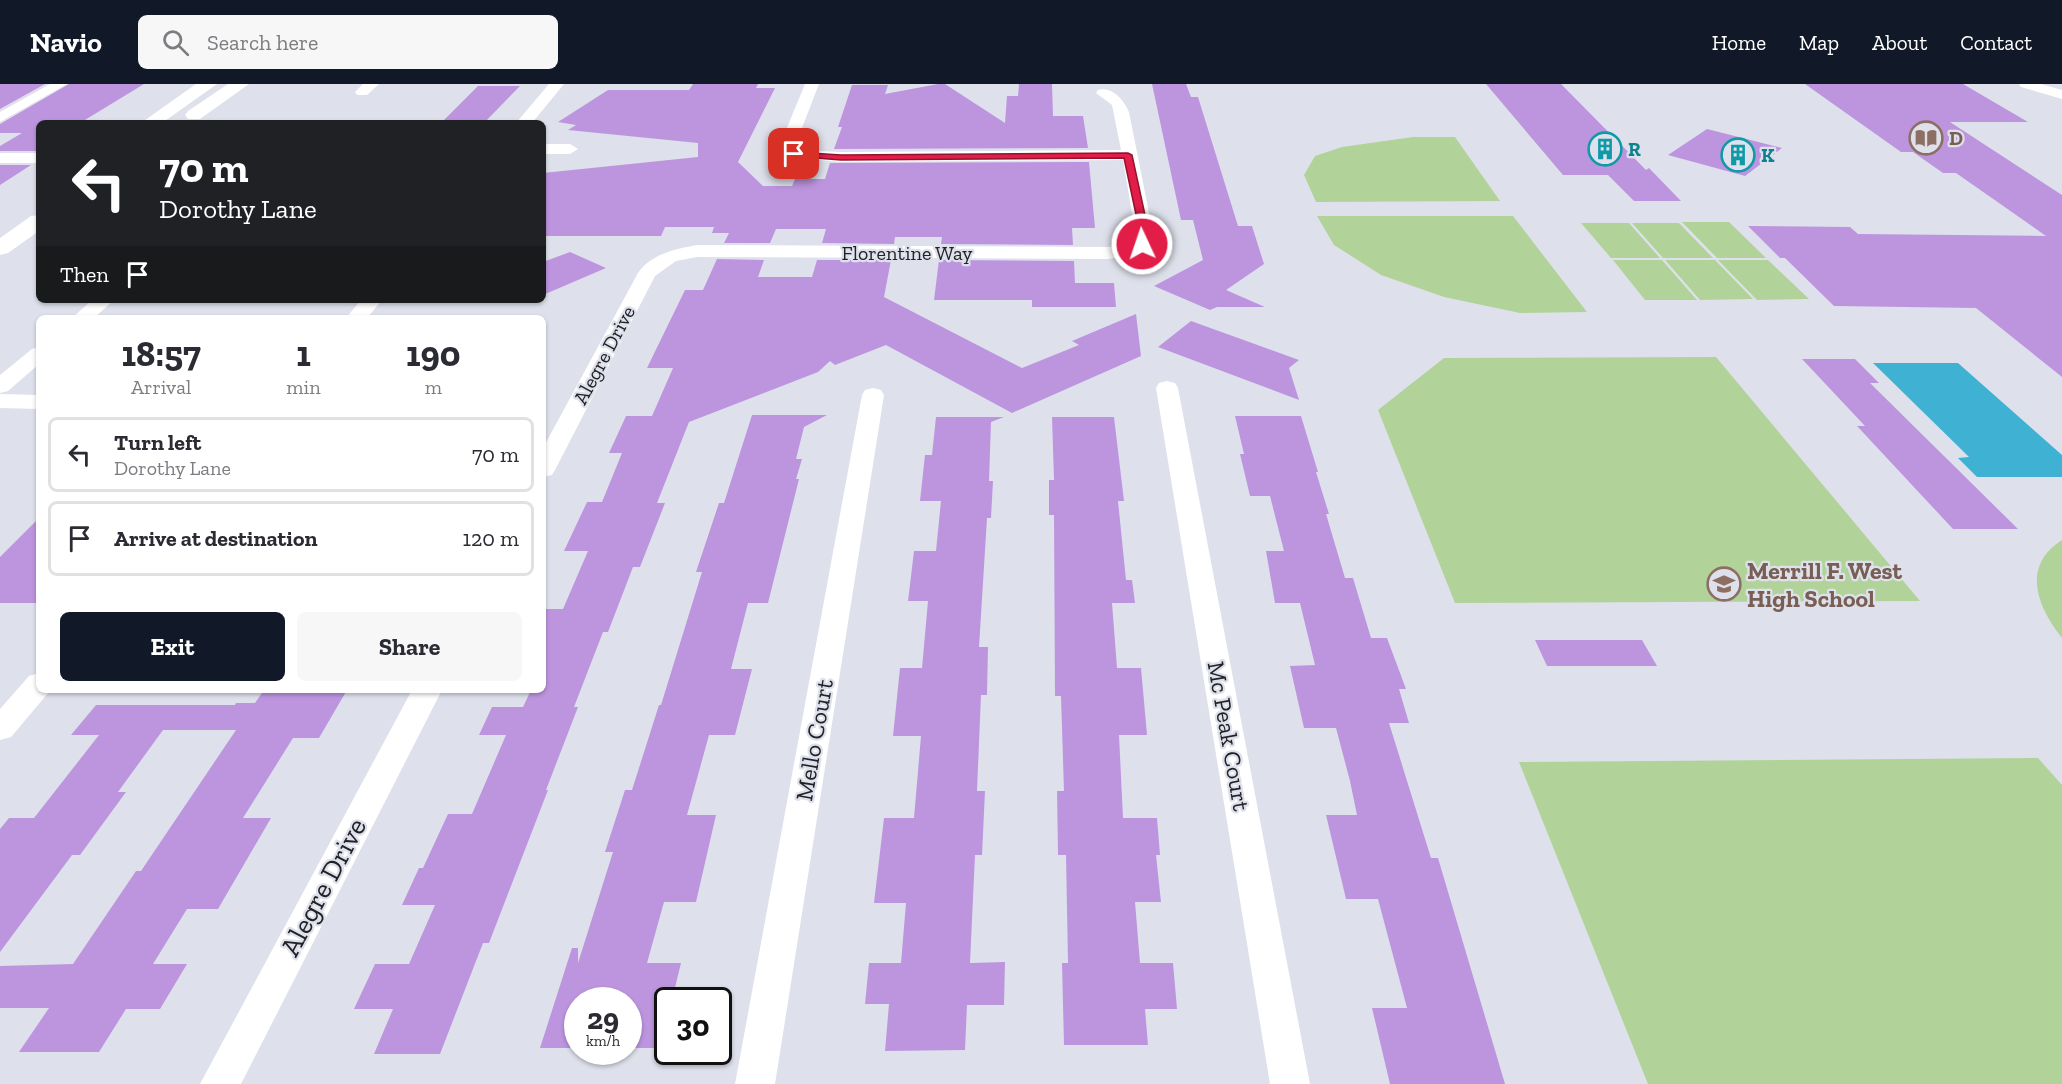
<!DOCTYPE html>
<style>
body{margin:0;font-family:"Zilla Slab",serif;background:#f7f7f7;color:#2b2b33;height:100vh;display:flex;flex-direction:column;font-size:22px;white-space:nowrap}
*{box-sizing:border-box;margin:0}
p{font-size:20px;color:#7c7c81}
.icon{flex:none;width:33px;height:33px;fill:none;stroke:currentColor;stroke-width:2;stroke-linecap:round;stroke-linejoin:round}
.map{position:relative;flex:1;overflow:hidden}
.drawer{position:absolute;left:36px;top:231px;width:510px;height:378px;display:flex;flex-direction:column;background:#fff;border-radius:9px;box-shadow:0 2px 4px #0004}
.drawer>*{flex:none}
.top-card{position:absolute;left:36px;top:36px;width:510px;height:183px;border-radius:9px;box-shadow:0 2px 4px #0004;background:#202124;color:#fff;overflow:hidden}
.speed{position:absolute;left:564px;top:903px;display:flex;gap:12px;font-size:30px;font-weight:700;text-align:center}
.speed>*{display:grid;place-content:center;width:78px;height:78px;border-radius:50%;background:#fff;box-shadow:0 2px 4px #0004;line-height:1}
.speed small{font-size:15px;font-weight:400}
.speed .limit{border:3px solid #111;border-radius:9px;background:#fff;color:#111}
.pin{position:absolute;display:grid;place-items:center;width:51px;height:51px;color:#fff;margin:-26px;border-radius:12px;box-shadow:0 3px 9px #0006}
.me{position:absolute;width:66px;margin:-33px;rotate:357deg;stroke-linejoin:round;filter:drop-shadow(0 0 4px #0008)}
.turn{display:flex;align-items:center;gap:21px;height:126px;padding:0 24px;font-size:27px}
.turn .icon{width:78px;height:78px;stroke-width:2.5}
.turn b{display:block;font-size:42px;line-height:51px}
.then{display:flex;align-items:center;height:57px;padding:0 24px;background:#0003;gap:12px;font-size:22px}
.eta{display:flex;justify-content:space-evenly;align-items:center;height:102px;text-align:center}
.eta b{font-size:36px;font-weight:700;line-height:42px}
.cta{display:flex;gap:12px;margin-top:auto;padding:12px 24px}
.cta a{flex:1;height:69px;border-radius:9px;background:#111827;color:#fff;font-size:24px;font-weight:700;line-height:69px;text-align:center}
.cta a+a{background:#f7f7f7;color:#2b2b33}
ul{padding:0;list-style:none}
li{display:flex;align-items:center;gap:18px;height:75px;margin:0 12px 9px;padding:0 12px;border:3px solid #e1e1e2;border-radius:9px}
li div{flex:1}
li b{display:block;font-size:22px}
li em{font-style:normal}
header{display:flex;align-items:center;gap:36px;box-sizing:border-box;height:84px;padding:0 30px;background:#111827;color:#fff}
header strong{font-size:28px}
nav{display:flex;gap:33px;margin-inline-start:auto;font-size:21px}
.search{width:420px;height:54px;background:#f7f7f7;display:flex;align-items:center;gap:15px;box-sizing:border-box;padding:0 21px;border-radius:9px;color:#7c7c81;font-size:22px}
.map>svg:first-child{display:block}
.green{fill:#b1d39a}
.water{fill:#3fb2d4}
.building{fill:#bd95df}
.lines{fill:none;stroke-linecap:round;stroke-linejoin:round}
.street{fill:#fff;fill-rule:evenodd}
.primary{fill:#fff;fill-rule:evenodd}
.route{fill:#e11d48;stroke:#92132f;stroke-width:1.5}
.labels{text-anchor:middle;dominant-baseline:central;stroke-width:4.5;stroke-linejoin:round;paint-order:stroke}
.far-education-label{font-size:20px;font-weight:bold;fill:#785e54;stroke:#dee1eb;text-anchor:start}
.far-culture-label{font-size:20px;font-weight:bold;fill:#0d838f;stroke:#dee1eb;text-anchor:start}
.far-street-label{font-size:20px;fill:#212225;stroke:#dee1eb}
.education-label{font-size:24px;font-weight:bold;fill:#785e54;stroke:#dee1eb;text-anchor:start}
.street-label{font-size:24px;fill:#212225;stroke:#dee1eb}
.near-street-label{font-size:28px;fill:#212225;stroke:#dee1eb}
</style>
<header>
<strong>Navio</strong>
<div class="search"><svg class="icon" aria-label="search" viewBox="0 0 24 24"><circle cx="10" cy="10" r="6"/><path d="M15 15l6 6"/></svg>Search here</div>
<nav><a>Home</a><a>Map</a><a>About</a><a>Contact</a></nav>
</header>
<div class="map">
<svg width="2062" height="1000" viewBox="0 0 2062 1000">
<rect width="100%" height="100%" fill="#dee1eb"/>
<!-- green -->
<path class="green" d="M 1413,53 L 1455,53 L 1500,117 L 1316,118 L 1304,91 L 1315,72 L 1342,63 Z
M 1317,132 L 1513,132 L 1587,228 L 1520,229 L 1444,213 L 1381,191 L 1334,161 Z
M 1682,138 L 1729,138 L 1766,174 L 1717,174 Z
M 1581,139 L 1629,139 L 1660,174 L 1611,174 Z
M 1632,139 L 1679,139 L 1713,174 L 1663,174 Z
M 1613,176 L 1662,176 L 1697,216 L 1645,216 Z
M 1665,176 L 1715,176 L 1753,215 L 1700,216 Z
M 1718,176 L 1768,176 L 1809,215 L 1757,216 Z
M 1716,273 L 1920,517 L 1455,519 L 1378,326 L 1444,274 Z
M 2062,456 L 2062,554 C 2037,523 2021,482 2062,456 Z
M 2038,674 L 2062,701 L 2062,1000 L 1648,1000 L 1519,678 Z"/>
<!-- water -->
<path class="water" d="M 1873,279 L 1958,279 L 2062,371 L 2062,393 L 1977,393 L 1958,374 L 1969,373 Z"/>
<!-- building -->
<path class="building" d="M 0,0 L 45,0 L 0,25 Z
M 69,0 L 144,0 L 80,39 L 39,39 L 39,67 L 0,67 L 0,62 L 22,49 L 0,49 L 0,40 Z
M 693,0 L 758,0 L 756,4 L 775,4 L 738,78 L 763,102 L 792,102 L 795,95 L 825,95 L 830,79 L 1089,78 L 1095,144 L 1072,144 L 1073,161 L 941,160 L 942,153 L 895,153 L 894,160 L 822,159 L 826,145 L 776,145 L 770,159 L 724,159 L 729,149 L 712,149 L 714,143 L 665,143 L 661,152 L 543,152 L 543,89 L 698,73 L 698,59 L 568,46 L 576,41 L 558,38 L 608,6 L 689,6 Z
M 938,0 L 945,0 L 1005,39 L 1007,12 L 1018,12 L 1019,0 L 1052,0 L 1053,32 L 1083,32 L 1088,64 L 834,65 L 842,43 L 838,43 L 852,1 L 888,1 L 885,10 Z
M 1152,0 L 1186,0 L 1191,13 L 1198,13 L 1238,142 L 1252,142 L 1264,180 L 1226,206 L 1265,223 L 1217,223 L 1210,226 L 1154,202 L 1203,176 L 1193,136 L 1181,136 Z
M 1486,0 L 1561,0 L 1646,86 L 1649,84 L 1681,117 L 1634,117 L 1608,91 L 1563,91 Z
M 1805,0 L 1963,0 L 2028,38 L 1950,38 L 2062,111 L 2062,293 L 1976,224 L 1834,222 L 1785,174 L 1780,174 L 1748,142 L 1850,143 L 1858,150 L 2046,152 L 1956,89 L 1943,89 L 1913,68 L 1901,68 Z
M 478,2 L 520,2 L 484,39 L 441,39 Z
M 1707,45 L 1782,64 L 1745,92 L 1668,71 Z
M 0,81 L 31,81 L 0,101 Z
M 570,168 L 606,184 L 543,211 L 543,178 Z
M 717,175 L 764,176 L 758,193 L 812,193 L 817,176 L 891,176 L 884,213 L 1022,284 L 1079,261 L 1072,257 L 1136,230 L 1141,272 L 1012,329 L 886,261 L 835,281 L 830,277 L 818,288 L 689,338 L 657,419 L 665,419 L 640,483 L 633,483 L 608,548 L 603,548 L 574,623 L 578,623 L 546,706 L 548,706 L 489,859 L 483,859 L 440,970 L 374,970 L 393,925 L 354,925 L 375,880 L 409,880 L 435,821 L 402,821 L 419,784 L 423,784 L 448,730 L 472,730 L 506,651 L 479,651 L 492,623 L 523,623 L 531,606 L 543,606 L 543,525 L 563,525 L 588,467 L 564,467 L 587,418 L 602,418 L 622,369 L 609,369 L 626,332 L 652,332 L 673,284 L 647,284 L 685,206 L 703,206 Z
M 939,176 L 1074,177 L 1075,199 L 1114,199 L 1116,223 L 1032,223 L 1032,216 L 934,216 Z
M 1191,237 L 1299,276 L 1289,284 L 1299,316 L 1158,263 Z
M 1802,275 L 1855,275 L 1879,299 L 1870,299 L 2018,445 L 1953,445 L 1857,342 L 1865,342 Z
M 752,331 L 827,331 L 804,343 L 796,375 L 802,375 L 796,395 L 799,395 L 768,519 L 748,519 L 731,585 L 752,585 L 735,651 L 709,651 L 687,731 L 716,731 L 696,818 L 664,818 L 647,879 L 681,879 L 672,916 L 668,916 L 668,933 L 660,964 L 628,964 L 628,916 L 578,916 L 578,964 L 540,964 L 572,864 L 578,864 L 578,879 L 613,768 L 605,768 L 625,706 L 632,706 L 659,621 L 661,621 L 702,488 L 696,488 L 719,419 L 724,419 Z
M 1235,332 L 1301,332 L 1318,388 L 1316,388 L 1329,430 L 1326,430 L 1345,494 L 1353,494 L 1371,554 L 1387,554 L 1406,605 L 1399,605 L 1409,639 L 1389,639 L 1431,774 L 1438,774 L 1505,1000 L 1390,1000 L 1372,924 L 1407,924 L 1378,815 L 1346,815 L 1326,731 L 1357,731 L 1350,697 L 1336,644 L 1304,644 L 1290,582 L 1315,581 L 1300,519 L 1275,519 L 1266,467 L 1284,467 L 1270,412 L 1250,412 L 1240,370 L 1244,370 Z
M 936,333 L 1004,333 L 991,338 L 989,397 L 993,397 L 991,434 L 987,434 L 979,563 L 988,563 L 987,611 L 981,611 L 977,707 L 985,707 L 982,771 L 975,771 L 970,879 L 1005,878 L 1004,921 L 967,921 L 965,966 L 885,967 L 889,920 L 865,920 L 869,879 L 901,879 L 906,819 L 874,819 L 884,734 L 914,734 L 921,652 L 893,652 L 900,584 L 922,584 L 928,517 L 908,517 L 914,467 L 936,467 L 941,417 L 920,417 L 925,371 L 932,371 Z
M 1052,333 L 1114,333 L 1124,417 L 1118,417 L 1126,496 L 1132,496 L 1135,519 L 1112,519 L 1117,584 L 1141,584 L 1147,651 L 1119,651 L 1123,734 L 1157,734 L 1160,771 L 1156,771 L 1161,818 L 1135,818 L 1140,879 L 1173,879 L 1177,925 L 1145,925 L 1148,961 L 1064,961 L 1062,879 L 1068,879 L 1066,771 L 1058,771 L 1057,707 L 1064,707 L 1061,612 L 1055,612 L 1054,431 L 1049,431 L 1049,396 L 1054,396 Z
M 39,434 L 39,519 L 0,519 L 0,473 Z
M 1535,556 L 1642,556 L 1657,582 L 1547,582 Z
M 264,606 L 347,606 L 319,654 L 293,654 L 243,734 L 271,734 L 218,825 L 187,825 L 153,880 L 187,880 L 160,925 L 126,925 L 99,968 L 19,968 L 49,924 L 0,924 L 0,882 L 73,880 L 136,787 L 141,787 L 236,646 L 163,646 L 118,708 L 126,708 L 80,771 L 72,771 L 0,868 L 0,745 L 9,734 L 34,734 L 99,651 L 71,651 L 96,621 L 235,621 L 236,619 L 255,619 Z"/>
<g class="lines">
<!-- street -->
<path class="street" d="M 50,0 L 67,0 L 0,38 L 0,28 Z
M 363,0 L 379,0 L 367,11 L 357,11 L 355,8 Z
M 549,0 L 564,0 L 532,39 L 516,39 Z
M 805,0 L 819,0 L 795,62 L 798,66 L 841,68 L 1121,66 L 1112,21 L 1096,9 L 1098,6 C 1112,2 1124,16 1129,28 L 1154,154 L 1142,169 L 1108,175 L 697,173 L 676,177 L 655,192 L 555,386 L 552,391 L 543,393 L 543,364 L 638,189 C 651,170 675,165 697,161 L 1108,163 L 1130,160 L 1136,153 L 1123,76 L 841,78 L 788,73 L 779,63 Z
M 2019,0 L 2041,0 L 2062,6 L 2062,15 L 2021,3 Z
M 543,60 L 570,60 L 578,65 L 570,70 L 543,70 Z
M 0,69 L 39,69 L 39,79 L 0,79 Z
M 92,216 L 114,216 L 94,234 L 72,234 Z
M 361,216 L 382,216 L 367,234 L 346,234 Z
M 39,263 L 39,280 L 8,307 L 0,309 L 0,291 L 32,265 Z
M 1167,297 L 1175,299 L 1178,304 L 1310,1000 L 1270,1000 L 1156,304 L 1159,299 Z
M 873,304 L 881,306 L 884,311 L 775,1000 L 735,1000 L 862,311 L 865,306 Z
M 0,310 L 39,311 L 39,325 L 0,324 Z
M 39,589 L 39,606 L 49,608 L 11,653 L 0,656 L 0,625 L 29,592 Z
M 412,606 L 442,606 L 241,1000 L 200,1000 Z"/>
<!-- primary -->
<path class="primary" d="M 196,0 L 217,0 L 162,39 L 141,39 Z
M 228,0 L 249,0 L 200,35 L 188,35 L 185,31 L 188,27 Z
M 39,131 L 39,147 L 8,169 L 0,171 L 0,154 L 31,132 Z"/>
</g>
<!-- route -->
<path class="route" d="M 794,68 L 841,71 L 1128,69 L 1132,71 L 1150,154 L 1145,162 L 1138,160 L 1141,154 L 1124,74 L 841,76 L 791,72 L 790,70 Z"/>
<!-- icons -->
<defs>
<symbol id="library-ring" viewBox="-11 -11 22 22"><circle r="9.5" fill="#dee1eb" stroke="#8d6e63" stroke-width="1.5"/><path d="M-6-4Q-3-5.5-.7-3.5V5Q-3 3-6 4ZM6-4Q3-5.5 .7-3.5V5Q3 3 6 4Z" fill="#8d6e63"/></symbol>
<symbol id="building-ring" viewBox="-11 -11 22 22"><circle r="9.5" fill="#dee1eb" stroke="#0f9aa8" stroke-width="1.5"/><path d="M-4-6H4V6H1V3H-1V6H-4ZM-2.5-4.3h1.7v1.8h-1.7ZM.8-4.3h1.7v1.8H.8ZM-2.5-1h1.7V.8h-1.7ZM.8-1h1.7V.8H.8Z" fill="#0f9aa8"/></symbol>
<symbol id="school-ring" viewBox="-11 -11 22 22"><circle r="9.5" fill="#dee1eb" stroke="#8d6e63" stroke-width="1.5"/><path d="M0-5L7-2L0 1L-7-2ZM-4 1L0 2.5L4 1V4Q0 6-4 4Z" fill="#8d6e63"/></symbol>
</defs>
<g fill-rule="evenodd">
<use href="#library-ring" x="1907" y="35" width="38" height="38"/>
<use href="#building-ring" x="1586" y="46" width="38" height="38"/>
<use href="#building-ring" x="1719" y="52" width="38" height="38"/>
<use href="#school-ring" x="1705" y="481" width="38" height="38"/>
</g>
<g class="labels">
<!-- far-education labels -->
<g class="far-education-label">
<text x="1949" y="54">D</text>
</g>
<!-- far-culture labels -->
<g class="far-culture-label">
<text x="1628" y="65">R</text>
<text x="1761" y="71">K</text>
</g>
<!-- far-street labels -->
<g class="far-street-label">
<text x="907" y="169">Florentine Way</text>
<text transform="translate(604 271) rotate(-62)">Alegre Drive</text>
</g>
<!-- education labels -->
<g class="education-label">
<text x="1747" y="486">Merrill F. West<tspan x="1747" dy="28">High School</tspan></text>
</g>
<!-- street labels -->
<g class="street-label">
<text transform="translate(1229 652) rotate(80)">Mc Peak Court</text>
<text transform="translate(814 656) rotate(-80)">Mello Court</text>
</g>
<!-- near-street labels -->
<g class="near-street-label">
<text transform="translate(323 803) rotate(-62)">Alegre Drive</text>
</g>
</g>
</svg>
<div class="speed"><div>29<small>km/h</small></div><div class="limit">30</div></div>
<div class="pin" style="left:794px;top:70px;background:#d93025"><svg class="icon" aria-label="arrive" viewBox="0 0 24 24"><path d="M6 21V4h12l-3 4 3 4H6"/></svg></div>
<svg class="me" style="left:1142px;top:160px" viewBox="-20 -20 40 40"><circle r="17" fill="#e11d48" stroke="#fff" stroke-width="3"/><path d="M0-11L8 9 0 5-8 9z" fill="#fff"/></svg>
<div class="top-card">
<div class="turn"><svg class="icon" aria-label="left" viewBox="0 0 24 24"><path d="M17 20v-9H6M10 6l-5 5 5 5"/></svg><div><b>70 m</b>Dorothy Lane</div></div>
<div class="then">Then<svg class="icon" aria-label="arrive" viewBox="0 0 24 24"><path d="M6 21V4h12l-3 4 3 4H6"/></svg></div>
</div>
<section class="drawer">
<div class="eta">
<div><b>18:57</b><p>Arrival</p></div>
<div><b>1</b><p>min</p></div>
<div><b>190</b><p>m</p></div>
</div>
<ul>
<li><svg class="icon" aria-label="left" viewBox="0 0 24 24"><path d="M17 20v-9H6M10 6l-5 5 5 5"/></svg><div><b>Turn left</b><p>Dorothy Lane</p></div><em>70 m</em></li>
<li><svg class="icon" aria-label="arrive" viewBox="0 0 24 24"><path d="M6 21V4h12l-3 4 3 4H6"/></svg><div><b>Arrive at destination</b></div><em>120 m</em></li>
</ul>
<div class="cta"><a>Exit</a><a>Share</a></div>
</section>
</div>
